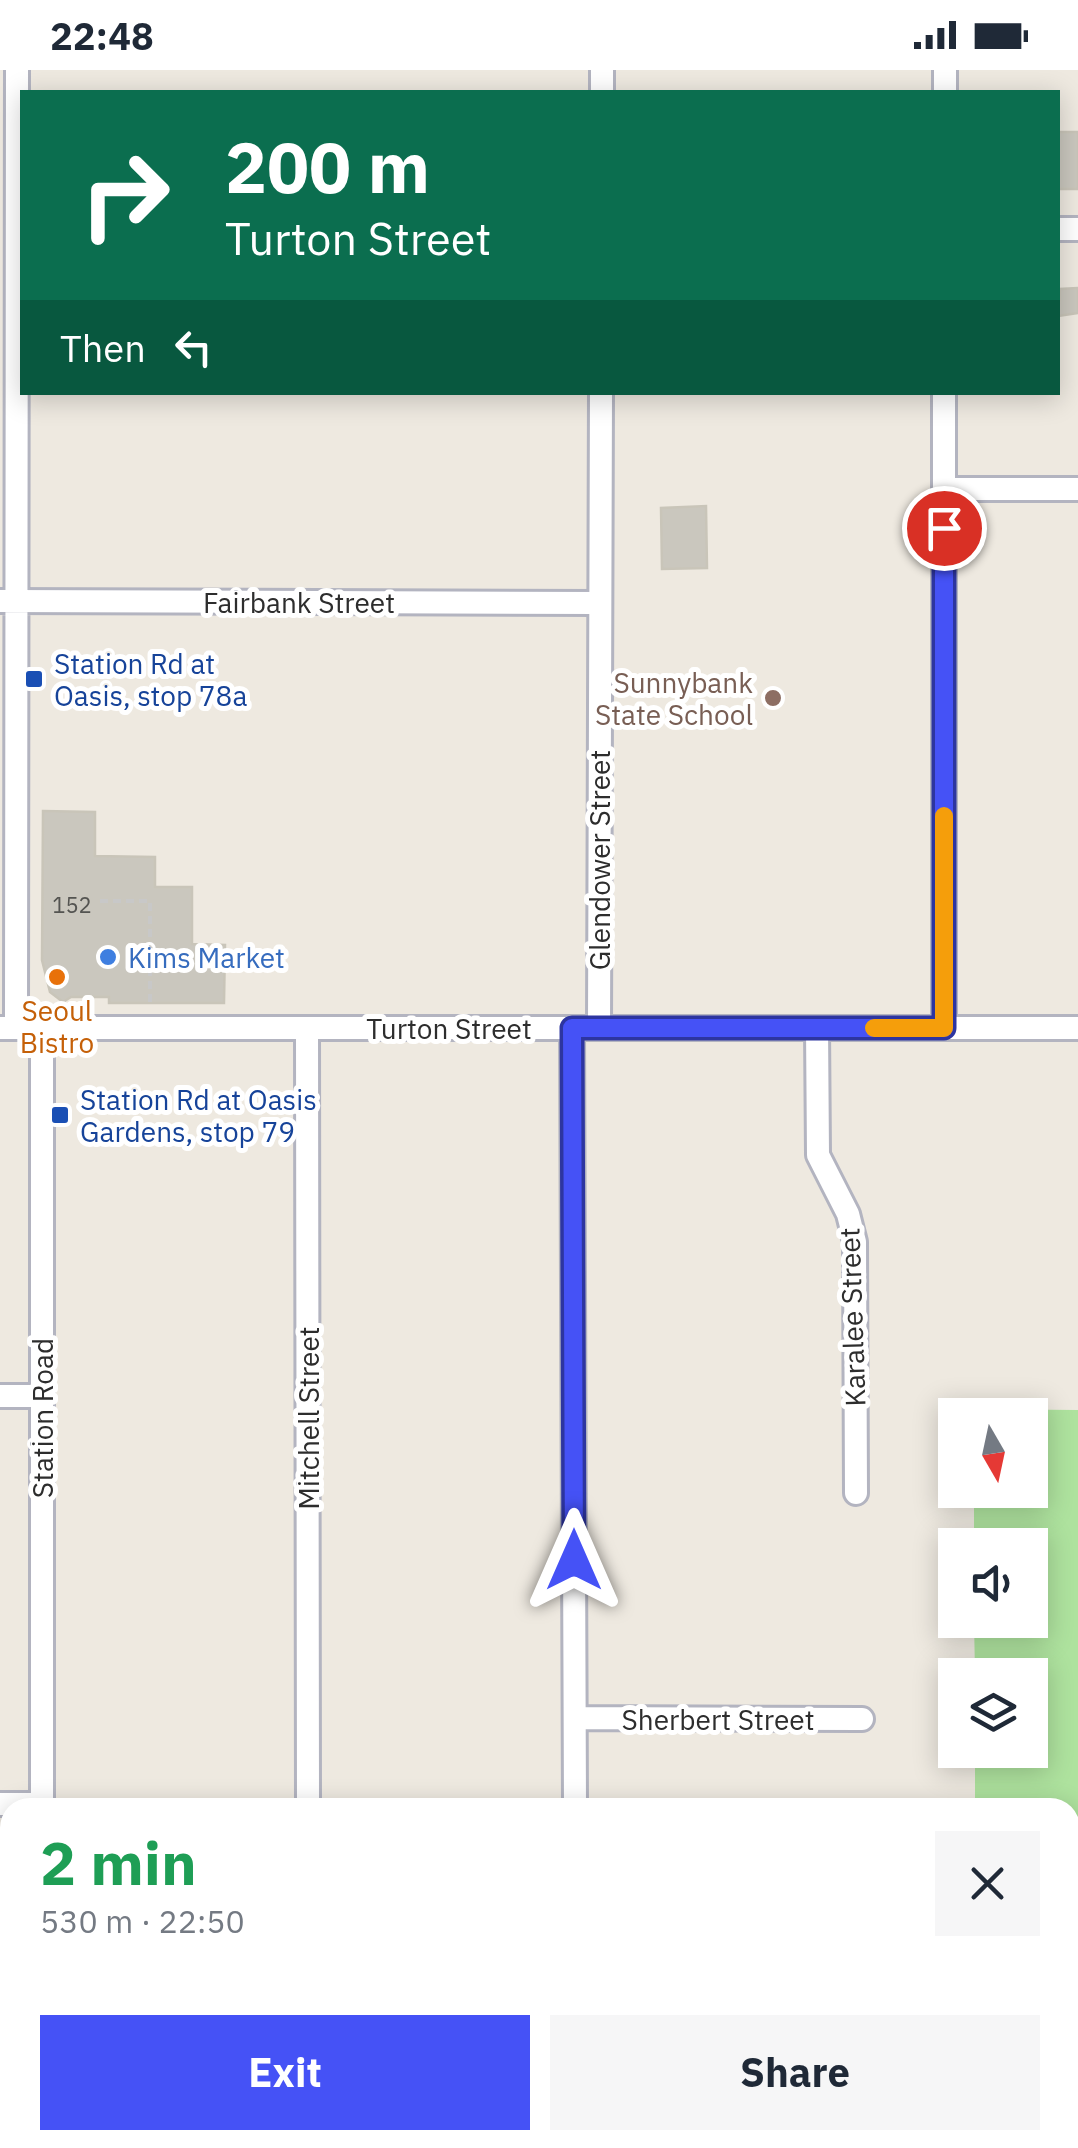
<!DOCTYPE html>
<meta charset="utf-8">
<style>
body{margin:0;font-family:"IBM Plex Sans",sans-serif;background:#f6f6f7;color:#1f2937;height:100vh;display:flex;flex-direction:column;font-size:38px;white-space:nowrap}
*{box-sizing:border-box;margin:0}
p{font-size:32px;color:#747a83}
.icon{flex:none;width:55px;height:55px;fill:none;stroke:currentColor;stroke-width:2;stroke-linecap:round;stroke-linejoin:round}
.map{position:relative;flex:1;overflow:hidden}
.details{position:absolute;left:0px;top:1728px;width:1080px;height:352px;display:flex;flex-direction:column;background:#fff;border-radius:30px 30px 0 0;box-shadow:0 5px 25px #0003}
.details>*{flex:none}
.guide{position:absolute;left:20px;top:20px;width:1040px;height:305px;border-radius:0px;box-shadow:0 5px 25px #0003;background:#0b6e4f;color:#fff;overflow:hidden}
.needle{width:65px;rotate:171deg}
.controls{position:absolute;left:938px;top:1328px;display:grid;gap:20px}
.controls a{display:grid;place-items:center;width:110px;height:110px;border-radius:0px;background:#fff;box-shadow:0 5px 25px #0003;font-size:50px}
.pin{position:absolute;display:grid;place-items:center;width:85px;height:85px;color:#fff;margin:-42px;border:5px solid #fff;border-radius:50%;box-shadow:0 2px 10px #0007}
.me{position:absolute;width:110px;margin:-55px;rotate:0deg;stroke-linejoin:round;filter:drop-shadow(0 0 8px #0008)}
.turn{display:flex;align-items:center;gap:35px;height:210px;padding:0 40px;font-size:45px}
.turn .icon{width:130px;height:130px;stroke-width:2.5}
.turn b{display:block;font-size:70px;line-height:85px}
.then{display:flex;align-items:center;height:95px;padding:0 40px;background:#0003;gap:20px;font-size:38px}
.round{display:grid;place-items:center;flex:none;width:105px;height:105px;border-radius:0px;background:#f6f6f7}
.overview{display:flex;align-items:center;justify-content:space-between;height:170px;padding:0 40px}
h1{font-size:60px;font-weight:800;line-height:75px;color:#1e9e55}
.action{display:flex;gap:20px;margin-top:auto;padding:20px 40px}
.action a{flex:1;height:115px;border-radius:0px;background:#4552f6;color:#fff;font-size:40px;font-weight:800;line-height:115px;text-align:center}
.action a+a{background:#f6f6f7;color:#1f2937}
.status{display:flex;justify-content:space-between;align-items:center;height:70px;padding:0 50px;background:#fff;direction:ltr}
.status svg{height:28px;fill:currentColor}
.map>svg:first-child{display:block}
.green{fill:#aee29e}
.building{fill:#cac7be;stroke:#c9c5b9;stroke-width:2.5}
.lines{fill:none;stroke-linecap:round;stroke-linejoin:round}
.minor-casing{stroke:#b3b4c0;stroke-width:28}
.major-casing{stroke:#c8c8c8;stroke-width:32}
.path{stroke:#c8c8c8;stroke-width:4;stroke-dasharray:8 5;stroke-linecap:butt}
.minor{stroke:#fff;stroke-width:22}
.major{stroke:#eedd65;stroke-width:28}
.route-casing{stroke:#2d35a0;stroke-width:25}
.route{stroke:#4552f6;stroke-width:18}
.slow{stroke:#f59e0b;stroke-width:18}
.transit-dot{fill:#1a4fb4;stroke:#fff;stroke-width:4}
.education-dot{fill:#8d6e63;stroke:#fff;stroke-width:4}
.shop-dot{fill:#3f7fe0;stroke:#fff;stroke-width:4}
.food-dot{fill:#e8710a;stroke:#fff;stroke-width:4}
.labels{text-anchor:middle;dominant-baseline:central;stroke-width:10;stroke-linejoin:round;paint-order:stroke}
.number-label{font-size:22px;fill:#545451}
.street-label{font-size:28px;fill:#2d2d2d;stroke:#fff}
.transit-label{font-size:28px;fill:#164399;stroke:#fff;text-anchor:start}
.education-label{font-size:28px;fill:#785e54;stroke:#fff;text-anchor:end}
.shop-label{font-size:28px;fill:#366cbe;stroke:#fff;text-anchor:start}
.food-label{font-size:28px;fill:#c56008;stroke:#fff}
</style>
<div class="status"><b>22:48</b><svg viewBox="0 0 49 12"><path d="M0 12V9h3v3zM5 12V6h3v6zM10 12V3h3v9zM15 12V0h3v12zM26 1h20v11H26zM47 4h2v5h-2z"/></svg></div>
<div class="map">
<svg width="1078" height="2078" viewBox="0 0 1078 2078">
<rect width="100%" height="100%" fill="#eee9e0"/>
<!-- green -->
<path class="green" d="M 974,1339 L 1078,1340 L 1078,1837 L 1070,1837 L 1070,1738 L 975,1737 L 975,1680 L 1030,1680 L 1030,1605 L 975,1605 L 974,1550 L 1030,1550 L 1030,1475 L 974,1475 L 974,1420 L 1030,1420 L 1030,1345 L 974,1345 Z"/>
<!-- building -->
<path class="building" d="M 1058,62 L 1078,62 L 1078,119 L 1058,119 Z
M 1078,218 L 1078,243 L 1058,246 L 1060,219 Z
M 706,436 L 707,498 L 662,499 L 661,438 Z
M 43,741 L 95,742 L 95,786 L 155,787 L 155,817 L 192,817 L 192,874 L 225,875 L 224,933 L 109,933 L 109,927 L 71,927 L 63,932 L 50,922 L 42,890 Z"/>
<g class="lines">
<defs>
<path id="minor" d="M 602,0 L 602,22
M 945,22 L 945,0
M 1058,159 L 1078,159
M 944,419 L 1078,419
M 0,531 L 598,533
M 0,958 L 1078,958
M 16,958 L 17,0
M 42,958 L 42,1738
M 572,958 L 575,1738
M 599,958 L 601,322
M 817,958 L 818,1085 L 848,1144 L 855,1172 L 856,1423
M 944,958 L 944,322
M 307,959 L 308,1738
M 0,1326 L 42,1326
M 575,1648 L 862,1649
M 0,1734 L 42,1734
M 1070,1886 L 1078,1886
M 1070,1982 L 1078,1981
M 42,2070 L 42,2078
M 577,2070 L 577,2078
M 946,2070 L 946,2078"/>
<path id="major" d="M 0,2056 L 10,2056
M 1070,2061 L 1078,2061
M 308,2070 L 435,2074 L 449,2078
M 276,2078 L 309,2070"/>
</defs>
<!-- minor casing -->
<use href="#minor" class="minor-casing"/>
<!-- major casing -->
<use href="#major" class="major-casing"/>
<!-- path -->
<path class="path" d="M 100,831 L 150,831 L 150,936
M 986,2076 L 986,2078
M 523,2078 L 524,2072"/>
<!-- minor -->
<use href="#minor" class="minor"/>
<!-- major -->
<use href="#major" class="major"/>
</g>
<g class="lines">
<defs>
<path id="route" d="M 574,1490 L 572,958 L 944,958 L 944,458"/>
</defs>
<!-- route casing -->
<use href="#route" class="route-casing"/>
<!-- route -->
<use href="#route" class="route"/>
<!-- slow -->
<path class="slow" d="M 874,958 L 944,958 L 944,746"/>
</g>
<!-- markers -->
<g class="transit-dot">
<rect x="24" y="599" width="20" height="20" rx="5"/>
<rect x="50" y="1035" width="20" height="20" rx="5"/>
</g>
<circle class="education-dot" cx="773" cy="628" r="10"/>
<circle class="shop-dot" cx="108" cy="887" r="10"/>
<circle class="food-dot" cx="57" cy="907" r="10"/>
<g class="labels">
<!-- number labels -->
<g class="number-label">
<text x="72" y="834">152</text>
</g>
<!-- street labels -->
<g class="street-label">
<text x="299" y="532">Fairbank Street</text>
<text transform="translate(599 790) rotate(-90)">Glendower Street</text>
<text x="449" y="958">Turton Street</text>
<text transform="translate(852 1247) rotate(-92)">Karalee Street</text>
<text transform="translate(42 1348) rotate(-90)">Station Road</text>
<text transform="translate(308 1348) rotate(-90)">Mitchell Street</text>
<text x="718" y="1649">Sherbert Street</text>
</g>
<!-- transit labels -->
<g class="transit-label">
<text x="54" y="593">Station Rd at<tspan x="54" dy="32">Oasis, stop 78a</tspan></text>
<text x="80" y="1029">Station Rd at Oasis<tspan x="80" dy="32">Gardens, stop 79</tspan></text>
</g>
<!-- education labels -->
<g class="education-label">
<text x="753" y="612">Sunnybank<tspan x="753" dy="32">State School</tspan></text>
</g>
<!-- shop labels -->
<g class="shop-label">
<text x="128" y="887">Kims Market</text>
</g>
<!-- food labels -->
<g class="food-label">
<text x="57" y="940">Seoul<tspan x="57" dy="32">Bistro</tspan></text>
</g>
</g>
</svg>
<div class="controls">
<a><svg class="needle" viewBox="-14 -14 28 28"><path d="M0-13l5 13h-10z" fill="#e53935"/><path d="M0 13l5-13h-10z" fill="#747a83"/></svg></a>
<a><svg class="icon" aria-label="sound" viewBox="0 0 24 24"><path d="M4 9h4l5-4v14l-5-4H4zM17 9q2 3 0 6"/></svg></a>
<a><svg class="icon" aria-label="layers" viewBox="0 0 24 24"><path d="M12 4l9 5-9 5-9-5zM3 14l9 5 9-5"/></svg></a>
</div>
<div class="pin" style="left:944px;top:458px;background:#d93025"><svg class="icon" aria-label="arrive" viewBox="0 0 24 24"><path d="M6 21V4h12l-3 4 3 4H6"/></svg></div>
<svg class="me" style="left:574px;top:1490px" viewBox="-20 -20 40 40"><path d="M0-17L14 15 0 8-14 15z" fill="#4552f6" stroke="#fff" stroke-width="4"/></svg>
<div class="guide">
<div class="turn"><svg class="icon" aria-label="right" viewBox="0 0 24 24"><path d="M7 20v-9h11M14 6l5 5-5 5"/></svg><div><b>200 m</b>Turton Street</div></div>
<div class="then">Then<svg class="icon" aria-label="left" viewBox="0 0 24 24"><path d="M17 20v-9H6M10 6l-5 5 5 5"/></svg></div>
</div>
<section class="details">
<div class="overview"><div><h1>2 min</h1><p>530 m · 22:50</p></div><a class="round"><svg class="icon" aria-label="close" viewBox="0 0 24 24"><path d="M6 6l12 12M18 6L6 18"/></svg></a></div>
<div class="action"><a>Exit</a><a>Share</a></div>
</section>
</div>
